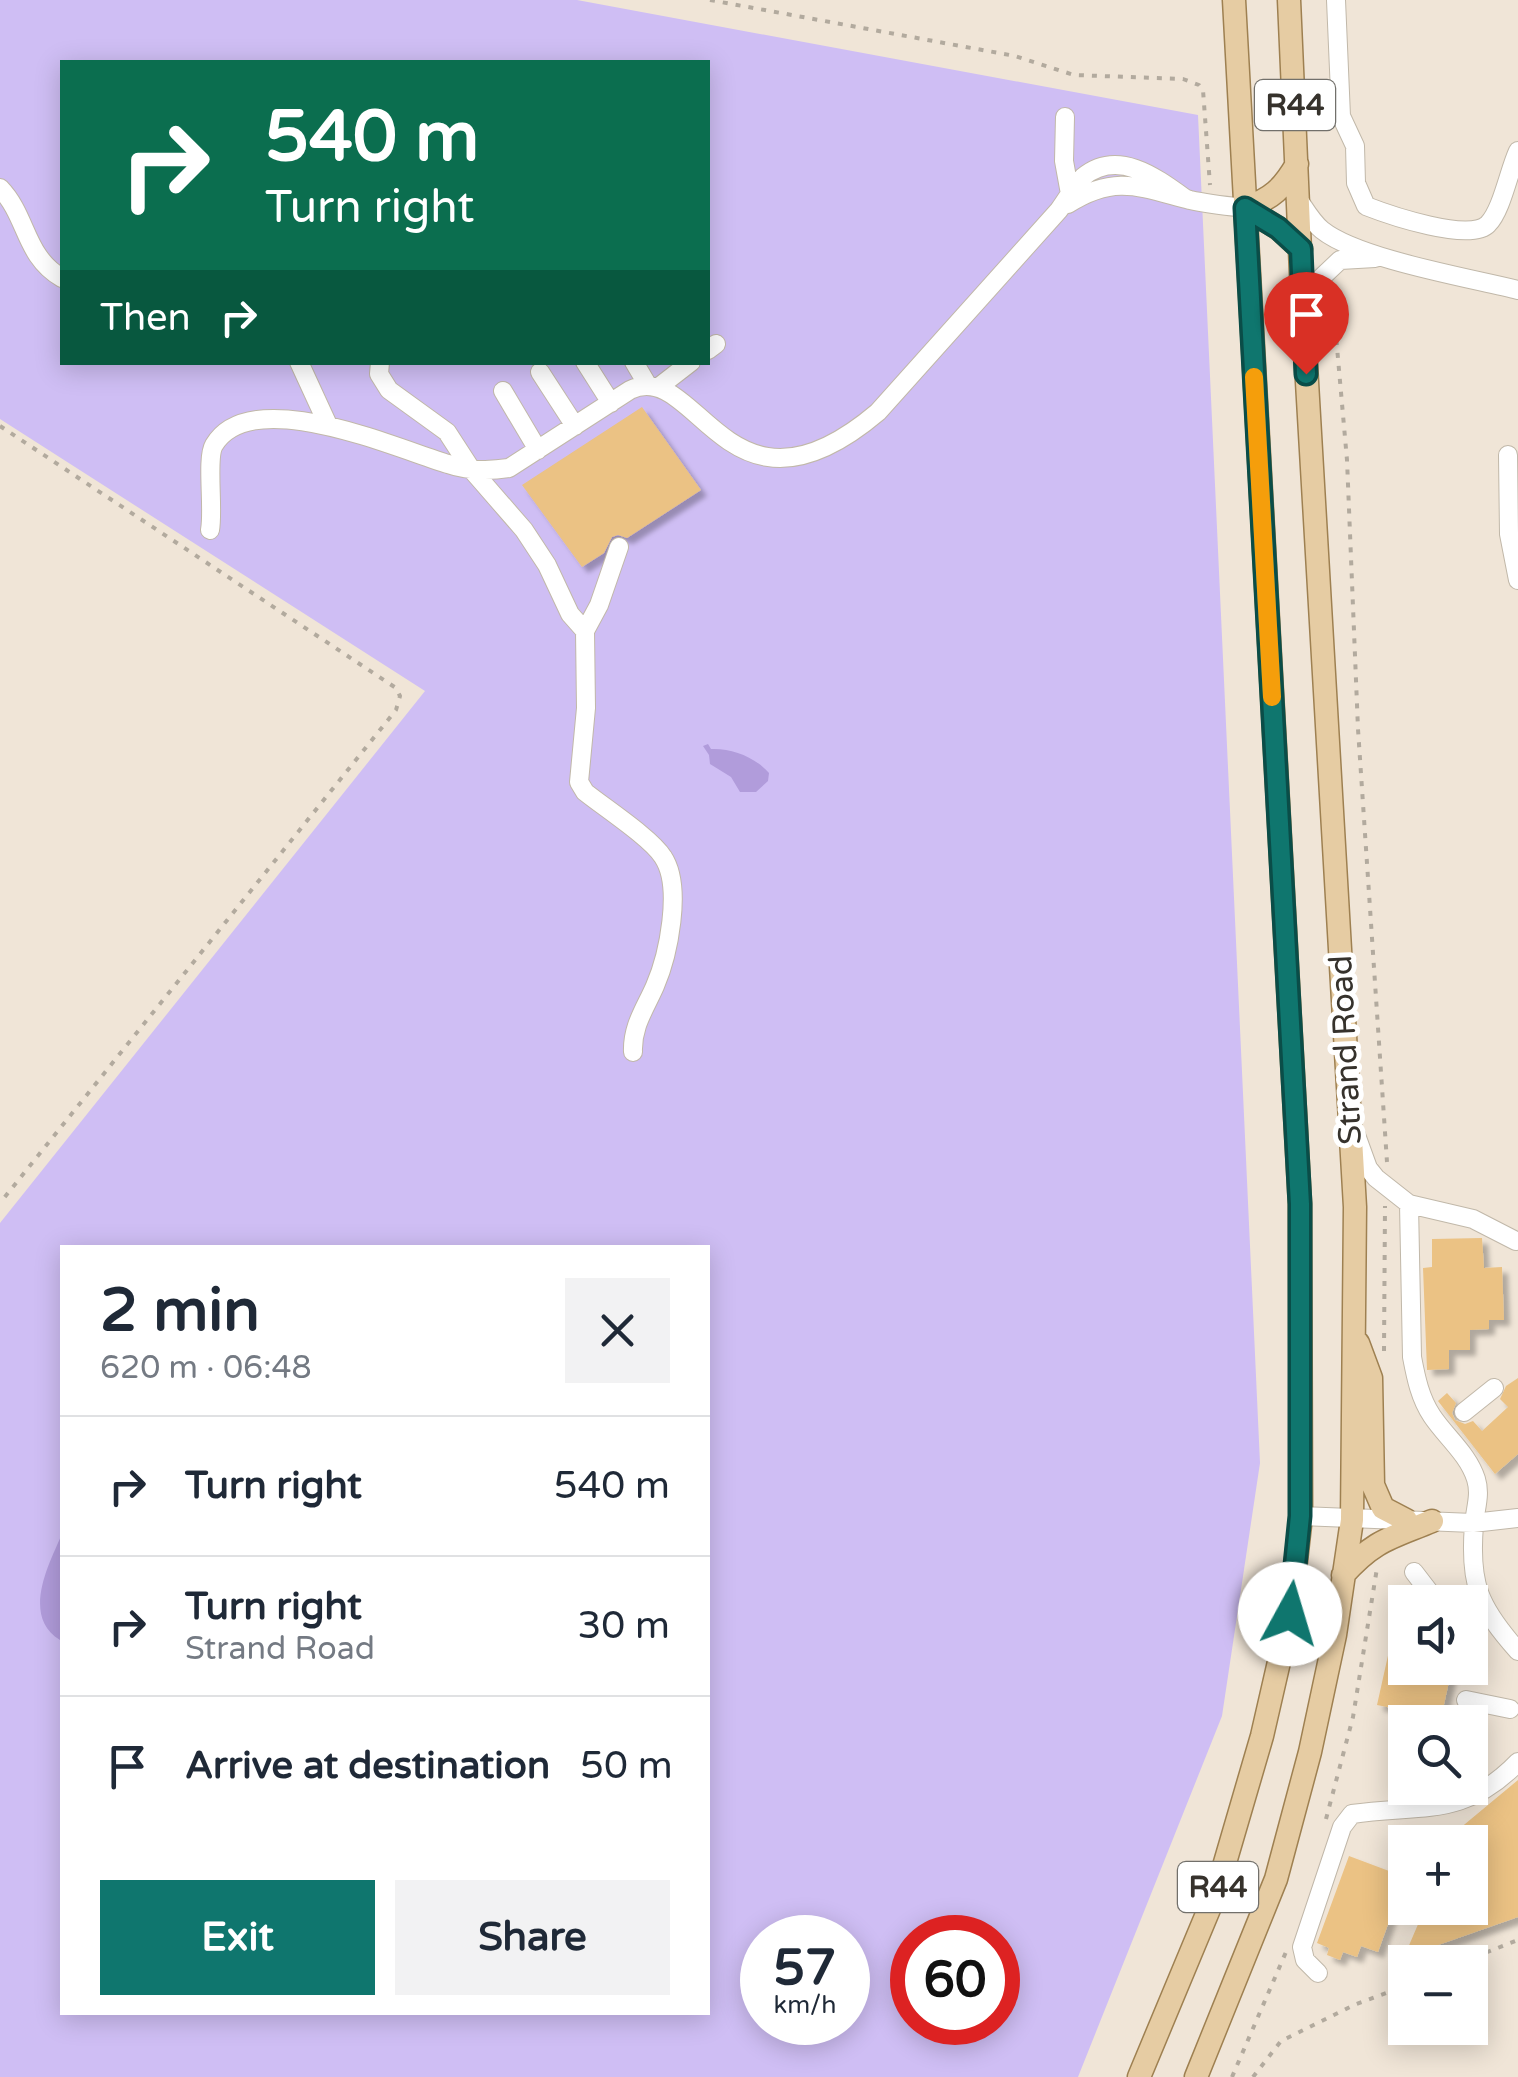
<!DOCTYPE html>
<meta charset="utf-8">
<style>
body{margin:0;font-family:"Varela Round",sans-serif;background:#f2f2f3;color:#1f2937;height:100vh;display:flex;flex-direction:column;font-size:38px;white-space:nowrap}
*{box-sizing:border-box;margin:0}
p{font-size:32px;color:#747a83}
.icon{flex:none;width:55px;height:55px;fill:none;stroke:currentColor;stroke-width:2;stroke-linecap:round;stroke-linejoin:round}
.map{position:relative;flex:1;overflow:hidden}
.drawer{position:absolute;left:60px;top:1245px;width:650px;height:770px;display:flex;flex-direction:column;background:#fff;border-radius:0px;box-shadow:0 5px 25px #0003}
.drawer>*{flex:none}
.hud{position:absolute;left:60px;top:60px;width:650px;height:305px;border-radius:0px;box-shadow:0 5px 25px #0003;background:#0b6e4f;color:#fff;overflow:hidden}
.controls{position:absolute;left:1388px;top:1585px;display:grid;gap:20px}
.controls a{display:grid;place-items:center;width:100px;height:100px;border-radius:0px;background:#fff;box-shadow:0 5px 25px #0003;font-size:50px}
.speed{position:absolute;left:740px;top:1915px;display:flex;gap:20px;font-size:50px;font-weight:700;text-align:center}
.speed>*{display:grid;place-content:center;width:130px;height:130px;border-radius:50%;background:#fff;box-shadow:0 5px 25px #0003;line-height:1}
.speed small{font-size:25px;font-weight:400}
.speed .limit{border:15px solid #d22;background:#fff;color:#111}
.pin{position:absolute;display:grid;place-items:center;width:85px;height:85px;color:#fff;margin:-102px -42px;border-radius:50% 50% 50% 0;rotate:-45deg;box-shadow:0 0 10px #0007}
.pin .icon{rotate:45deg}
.me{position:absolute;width:110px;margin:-55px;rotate:6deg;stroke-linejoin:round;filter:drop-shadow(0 0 8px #0008)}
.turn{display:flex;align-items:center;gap:35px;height:210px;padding:0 40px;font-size:45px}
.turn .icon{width:130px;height:130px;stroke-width:2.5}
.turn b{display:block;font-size:70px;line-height:85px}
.then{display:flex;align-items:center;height:95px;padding:0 40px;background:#0003;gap:20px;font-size:38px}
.round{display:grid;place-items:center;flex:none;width:105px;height:105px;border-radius:0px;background:#f2f2f3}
.headline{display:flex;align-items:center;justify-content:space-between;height:170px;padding:0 40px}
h1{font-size:60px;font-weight:700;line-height:75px}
.action{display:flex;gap:20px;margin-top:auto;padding:20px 40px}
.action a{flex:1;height:115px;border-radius:0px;background:#0f766e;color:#fff;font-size:40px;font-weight:700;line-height:115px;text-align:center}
.action a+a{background:#f2f2f3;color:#1f2937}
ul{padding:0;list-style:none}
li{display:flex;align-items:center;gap:30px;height:140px;padding:0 40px;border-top:2px solid #e0e1e3}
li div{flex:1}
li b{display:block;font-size:38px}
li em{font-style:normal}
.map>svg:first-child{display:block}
.green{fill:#cfbef4;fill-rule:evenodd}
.water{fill:#b19cdb}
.building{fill:#ebc284;filter:url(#shadow)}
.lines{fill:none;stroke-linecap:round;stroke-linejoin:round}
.minor-casing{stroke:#c1b8a9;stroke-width:20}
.major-casing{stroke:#9e8051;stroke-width:25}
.path{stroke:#b2aa9e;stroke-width:4;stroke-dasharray:5 8;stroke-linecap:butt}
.minor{stroke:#fff;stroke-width:18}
.major{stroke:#e6cca3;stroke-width:22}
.route-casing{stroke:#0a4d48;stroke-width:25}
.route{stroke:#0f766e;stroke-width:18}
.slow{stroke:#f59e0b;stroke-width:18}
.labels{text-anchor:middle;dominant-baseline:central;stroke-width:10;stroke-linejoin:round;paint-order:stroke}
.shield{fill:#fff;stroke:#72706b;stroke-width:2.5}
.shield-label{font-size:30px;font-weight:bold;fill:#36322c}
.street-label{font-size:32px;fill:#36322c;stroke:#fff}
</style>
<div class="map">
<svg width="1518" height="2077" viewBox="0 0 1518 2077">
<defs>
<filter id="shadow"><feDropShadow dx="6" dy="6" stdDeviation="2.5" flood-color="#0004"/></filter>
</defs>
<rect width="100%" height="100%" fill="#f0e5d7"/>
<!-- green -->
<path class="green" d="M 0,0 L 577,0 L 1198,115 L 1260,1463 L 1222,1716 L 1078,2077 L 0,2077 L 0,1223 L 425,691 L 0,419 ZM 62,62 L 708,62 L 708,362 L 62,362 ZM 62,1248 L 708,1248 L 708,2012 L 62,2012 ZM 762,1938 L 848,1938 L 848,2022 L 762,2022 ZM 912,1938 L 998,1938 L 998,2022 L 912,2022 Z"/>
<!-- water -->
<path class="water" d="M 708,744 L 711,749 C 732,748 755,757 769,773 L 768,781 L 756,792 L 740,792 L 731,777 L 710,764 L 709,755 L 703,746 Z
M 62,1534 L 62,1639 L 60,1640 C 21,1616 49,1564 62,1534 Z"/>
<!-- building -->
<path class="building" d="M 642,407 L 701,490 L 627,538 L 618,535 L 612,537 L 604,553 L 582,567 L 522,485 Z
M 1482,1238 L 1484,1268 L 1502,1267 L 1504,1320 L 1489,1320 L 1489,1329 L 1470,1330 L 1470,1350 L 1449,1350 L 1449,1369 L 1427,1370 L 1423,1268 L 1432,1267 L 1432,1239 Z
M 1518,1378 L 1518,1454 L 1495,1474 L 1438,1401 L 1447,1393 L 1456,1403 L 1452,1413 L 1455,1420 L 1465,1424 L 1473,1421 L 1482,1431 L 1508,1407 L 1500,1399 L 1506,1386 Z
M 1399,1606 L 1405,1607 L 1405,1668 L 1452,1668 L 1441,1718 L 1377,1705 Z
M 1518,1780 L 1518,1917 L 1404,1957 L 1425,1908 L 1470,1908 L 1470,1842 L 1453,1842 L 1459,1829 Z
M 1349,1856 L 1405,1877 L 1405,1906 L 1396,1902 L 1378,1952 L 1361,1946 L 1357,1957 L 1343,1952 L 1340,1960 L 1327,1955 L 1329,1948 L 1317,1943 Z"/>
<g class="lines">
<defs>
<path id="minor" d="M 1336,0 L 1341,116 L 1355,146 L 1356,183 L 1366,206 C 1389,215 1471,243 1488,224 C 1502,210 1509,170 1518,151
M 1065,117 L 1064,161 L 1070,194
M 0,188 C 28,217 24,256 62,278
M 1298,199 C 1305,209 1312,222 1322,230 C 1358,259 1470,278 1518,290
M 1068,204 C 1115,174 1140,187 1190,200 C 1208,204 1227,206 1245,208
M 1302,296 L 1340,260 L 1375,258
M 708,350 L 716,344
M 299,362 L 328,425
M 380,362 L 379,374 L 389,390 L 447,432 L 471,469 L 524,530 L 547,565 L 570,614 L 585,631 L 586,708 L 579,782 L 585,792 C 605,808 651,838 663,857 C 683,887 668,956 655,986 C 645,1009 632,1026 633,1052
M 585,362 L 611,403
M 634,362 L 647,384
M 540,372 L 575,426
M 660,386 L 691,362
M 503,391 L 538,450
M 1508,455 L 1509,534 L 1518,580
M 210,530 C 214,509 206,458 214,445 C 251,383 397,449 448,464 C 468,471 489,471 509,468 L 630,390 C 698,357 727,540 878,412 L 1059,210 C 1067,199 1074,186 1083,177 C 1118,148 1157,178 1186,199
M 585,631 L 599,605 L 619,547
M 1356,1135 L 1368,1168 L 1376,1178 L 1409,1204 L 1473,1219 L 1516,1241
M 1409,1204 L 1412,1357 C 1416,1378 1420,1398 1432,1416 C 1446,1437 1468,1454 1476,1479 C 1481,1495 1475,1509 1474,1525 C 1469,1584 1479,1607 1518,1651
M 1464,1412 L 1494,1388
M 1301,1516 L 1473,1523 L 1518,1518
M 1414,1572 L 1437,1602
M 1470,1627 L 1478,1629
M 1466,1700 L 1510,1709
M 1318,1973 L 1305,1960 L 1302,1947 L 1342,1827 L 1352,1814 C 1422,1804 1464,1818 1518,1762"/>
<path id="major" d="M 1245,208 C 1272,199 1283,188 1297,164
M 1245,208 L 1278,228 L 1301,249
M 1358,1343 L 1371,1378 L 1373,1485 L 1383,1508 L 1406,1520
M 1343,1575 C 1374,1540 1391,1538 1432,1521
M 1139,2077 L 1217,1890 L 1262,1736 L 1290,1614 L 1301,1516 L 1300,1204 L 1234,0
M 1196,2077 L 1276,1879 L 1310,1752 L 1335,1635 L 1352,1520 L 1355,1207 L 1302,296 L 1289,0"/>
</defs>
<!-- minor casing -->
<use href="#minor" class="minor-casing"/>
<!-- major casing -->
<use href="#major" class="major-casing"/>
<!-- path -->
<path class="path" d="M 710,0 L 1015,56 L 1074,75 L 1183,79 L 1199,85 L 1203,90 L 1210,185
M 1336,288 L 1336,336 L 1347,460 L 1358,729 L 1387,1162
M 0,426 L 396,688 L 400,696 L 396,710 L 0,1203
M 1384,1351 L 1385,1206
M 1326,1819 L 1353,1717 L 1377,1568
M 1462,1962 L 1518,1940
M 1232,2077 L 1286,1952
M 1253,2077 L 1281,2041 L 1354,2005 L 1405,1986"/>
<!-- minor -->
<use href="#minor" class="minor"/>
<!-- major -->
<use href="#major" class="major"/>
</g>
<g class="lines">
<defs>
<path id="route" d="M 1290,1614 L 1300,1516 L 1300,1204 L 1245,208 L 1278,228 L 1301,249 L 1306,374"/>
</defs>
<!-- route casing -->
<use href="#route" class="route-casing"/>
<!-- route -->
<use href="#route" class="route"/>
<!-- slow -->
<path class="slow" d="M 1254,377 L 1272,697"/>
</g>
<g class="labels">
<!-- shield labels -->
<g class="shield">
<rect x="1255" y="80" width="80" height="50" rx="8"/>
<rect x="1178" y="1862" width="80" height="50" rx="8"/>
</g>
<g class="shield-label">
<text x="1295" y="105">R44</text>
<text x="1218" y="1887">R44</text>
</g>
<!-- street labels -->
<g class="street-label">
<text transform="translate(1346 1050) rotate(-93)">Strand Road</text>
</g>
</g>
</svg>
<div class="controls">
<a><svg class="icon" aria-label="sound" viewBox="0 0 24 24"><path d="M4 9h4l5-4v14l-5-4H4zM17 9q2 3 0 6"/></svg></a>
<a><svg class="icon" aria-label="search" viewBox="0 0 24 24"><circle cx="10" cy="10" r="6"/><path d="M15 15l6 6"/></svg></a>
<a>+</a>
<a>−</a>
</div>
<div class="speed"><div>57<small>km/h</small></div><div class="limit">60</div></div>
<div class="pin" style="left:1306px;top:374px;background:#d93025"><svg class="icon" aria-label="arrive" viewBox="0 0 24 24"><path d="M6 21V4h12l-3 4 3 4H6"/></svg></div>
<svg class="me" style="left:1290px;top:1614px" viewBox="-20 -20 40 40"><circle r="19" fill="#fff"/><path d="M0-13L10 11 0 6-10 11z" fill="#0f766e"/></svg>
<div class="hud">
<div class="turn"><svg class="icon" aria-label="right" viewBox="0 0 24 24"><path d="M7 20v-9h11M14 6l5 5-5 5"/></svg><div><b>540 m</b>Turn right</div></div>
<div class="then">Then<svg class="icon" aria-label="right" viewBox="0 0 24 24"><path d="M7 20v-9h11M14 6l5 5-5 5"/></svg></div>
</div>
<section class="drawer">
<div class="headline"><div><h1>2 min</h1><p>620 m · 06:48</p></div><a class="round"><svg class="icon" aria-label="close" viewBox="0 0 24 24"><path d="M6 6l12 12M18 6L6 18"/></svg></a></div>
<ul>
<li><svg class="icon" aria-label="right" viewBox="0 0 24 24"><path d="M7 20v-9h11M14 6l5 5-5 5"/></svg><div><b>Turn right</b></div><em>540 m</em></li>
<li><svg class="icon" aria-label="right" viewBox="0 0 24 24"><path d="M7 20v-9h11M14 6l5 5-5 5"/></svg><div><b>Turn right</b><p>Strand Road</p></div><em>30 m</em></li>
<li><svg class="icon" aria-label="arrive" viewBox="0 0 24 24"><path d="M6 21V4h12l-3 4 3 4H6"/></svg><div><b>Arrive at destination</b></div><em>50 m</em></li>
</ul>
<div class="action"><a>Exit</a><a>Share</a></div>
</section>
</div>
